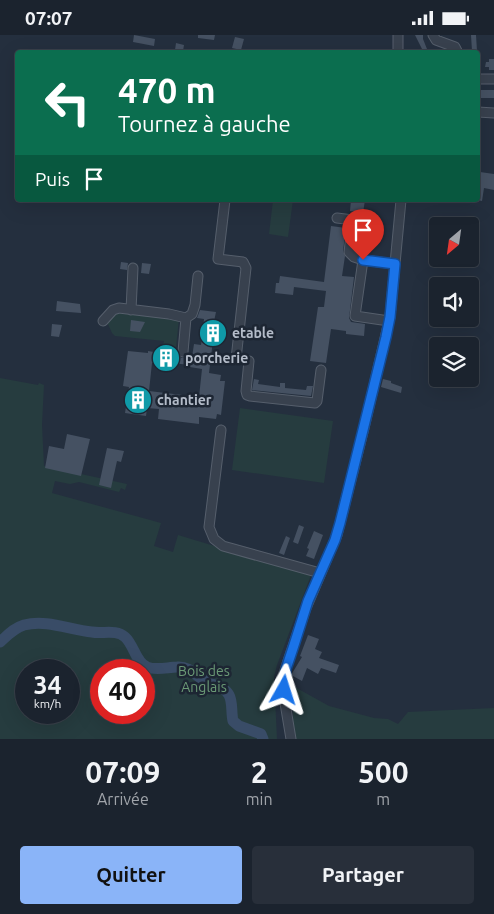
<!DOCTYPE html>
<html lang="fr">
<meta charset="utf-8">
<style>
body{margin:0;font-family:Ubuntu,sans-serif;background:#282f3a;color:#f1f3f6;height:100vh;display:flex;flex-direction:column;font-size:19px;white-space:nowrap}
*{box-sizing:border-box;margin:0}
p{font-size:16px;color:#a0a4aa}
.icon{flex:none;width:28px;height:28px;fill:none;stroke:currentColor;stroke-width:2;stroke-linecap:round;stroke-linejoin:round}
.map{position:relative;height:704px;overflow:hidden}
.drawer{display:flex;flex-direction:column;background:#1b232e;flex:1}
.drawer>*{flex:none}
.top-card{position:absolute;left:15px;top:15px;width:465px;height:152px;border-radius:5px;box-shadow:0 5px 20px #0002,0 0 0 1px #39404a;background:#0b6e4f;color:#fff;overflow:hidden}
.needle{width:32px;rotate:209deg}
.buttons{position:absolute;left:429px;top:182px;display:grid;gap:10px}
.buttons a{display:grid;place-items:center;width:50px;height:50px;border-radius:5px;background:#1b232e;box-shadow:0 5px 20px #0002,0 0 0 1px #39404a;font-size:25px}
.speed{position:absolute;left:15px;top:624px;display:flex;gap:10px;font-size:25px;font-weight:700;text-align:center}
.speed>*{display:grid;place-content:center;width:65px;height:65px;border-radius:50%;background:#1b232e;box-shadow:0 5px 20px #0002,0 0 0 1px #39404a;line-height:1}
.speed small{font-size:12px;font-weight:400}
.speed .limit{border:8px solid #d22;background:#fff;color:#111}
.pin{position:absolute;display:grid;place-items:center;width:42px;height:42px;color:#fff;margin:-51px -21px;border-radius:50% 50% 50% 0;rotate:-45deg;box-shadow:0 0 5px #0007}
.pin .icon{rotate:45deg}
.me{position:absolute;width:55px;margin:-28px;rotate:6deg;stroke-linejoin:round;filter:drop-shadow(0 0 4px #0008)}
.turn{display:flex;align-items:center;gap:18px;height:105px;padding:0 20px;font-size:22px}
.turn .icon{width:65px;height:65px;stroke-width:2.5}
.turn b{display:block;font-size:35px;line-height:42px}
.then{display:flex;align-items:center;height:48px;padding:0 20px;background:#0003;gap:10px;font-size:19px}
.eta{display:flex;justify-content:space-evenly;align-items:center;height:85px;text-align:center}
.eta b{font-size:30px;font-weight:700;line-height:35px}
.cta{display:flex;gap:10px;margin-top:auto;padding:10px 20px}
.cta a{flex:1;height:58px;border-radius:5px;background:#8ab4f8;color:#111;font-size:20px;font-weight:700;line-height:58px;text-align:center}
.cta a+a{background:#282f3a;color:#f1f3f6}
.status{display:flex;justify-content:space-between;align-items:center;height:35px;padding:0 25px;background:#1b232e;direction:ltr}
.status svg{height:14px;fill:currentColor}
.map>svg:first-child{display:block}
.green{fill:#263c3f;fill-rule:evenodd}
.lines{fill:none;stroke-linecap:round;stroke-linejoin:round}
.river{stroke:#394c67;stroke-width:11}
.building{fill:#455162;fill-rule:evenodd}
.minor-casing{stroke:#565f6c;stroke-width:11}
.minor{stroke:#38414e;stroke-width:9}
.route-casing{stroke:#114b97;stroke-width:12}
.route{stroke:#1a73e8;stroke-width:9}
.labels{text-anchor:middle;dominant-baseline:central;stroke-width:5;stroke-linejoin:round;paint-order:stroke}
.poi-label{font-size:14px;font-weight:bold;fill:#b4bcc9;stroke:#1d2633;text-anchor:start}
.park-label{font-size:14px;fill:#6b9a76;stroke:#1d2633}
</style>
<div class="status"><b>07:07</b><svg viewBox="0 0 49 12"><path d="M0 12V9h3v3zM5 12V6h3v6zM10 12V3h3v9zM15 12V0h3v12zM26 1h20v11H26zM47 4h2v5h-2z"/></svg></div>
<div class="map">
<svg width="494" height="704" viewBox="0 0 494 704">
<rect width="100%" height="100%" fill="#242f3e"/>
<!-- green -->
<path class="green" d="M 273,165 L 293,165 L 288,202 L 269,199 Z
M 115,276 L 179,284 L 176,312 L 163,310 L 164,306 L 115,301 L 112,298 L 107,287 Z
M 0,343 L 38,350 L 39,348 L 44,350 L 42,390 L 44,431 L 127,449 L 125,455 L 121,453 L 119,457 L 79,447 L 70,449 L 55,446 L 52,458 L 161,488 L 154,511 L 173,517 L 178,500 L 311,540 L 277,630 L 274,642 L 277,704 L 0,704 ZM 26,635 L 69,635 L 69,678 L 26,678 ZM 101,635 L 144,635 L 144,678 L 101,678 Z
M 240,373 L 333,386 L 324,448 L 232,435 Z
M 293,651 L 329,671 L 374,683 L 388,684 L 398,689 L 408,677 L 494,673 L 494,704 L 293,704 Z"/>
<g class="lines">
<!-- river -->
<path class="river" d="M 0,607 C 8,600 14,593 24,590 C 47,584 70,595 92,597 C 103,599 116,594 125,602 C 134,610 136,628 147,632 C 157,636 168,632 177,632 C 191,631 196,642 207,647 C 215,651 225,652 229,660 C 233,667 231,678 233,686 L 239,691 L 261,699 L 263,704"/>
</g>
<!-- building -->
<path class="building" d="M 134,0 L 155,4 L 154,11 L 133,7 Z
M 198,0 L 215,0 L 214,5 L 198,3 Z
M 415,0 L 423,0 L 423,4 L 427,14 L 423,16 Z
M 471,0 L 476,0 L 477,16 L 472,16 Z
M 235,2 L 244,4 L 241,15 L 232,13 Z
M 176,8 L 184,10 L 183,16 L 175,15 Z
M 489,24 L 494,24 L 494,35 L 489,35 L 489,32 L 485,32 L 486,27 L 489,27 Z
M 481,55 L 494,55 L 494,63 L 481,63 Z
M 480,137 L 494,139 L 494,155 L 484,153 L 482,166 L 478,165 Z
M 351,165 L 365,165 L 363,178 L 350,176 Z
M 331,191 L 346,193 L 343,216 L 345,221 L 342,241 L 354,242 L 349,283 L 351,287 L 365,289 L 364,301 L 346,299 L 346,296 L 331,294 L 326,328 L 310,326 L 318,272 L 324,272 L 326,256 L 294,252 L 293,260 L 275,258 L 276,248 L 279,248 L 280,241 L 324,247 Z
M 121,227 L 128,228 L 127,235 L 120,234 Z
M 142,228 L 151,229 L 149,239 L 141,238 Z
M 57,266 L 80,269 L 81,278 L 56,276 Z
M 200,275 L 216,277 L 213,291 L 223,292 L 221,306 L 213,305 L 209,338 L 221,340 L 220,346 L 225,346 L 221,380 L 217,379 L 216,384 L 199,382 L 199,389 L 158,384 L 159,374 L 147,373 L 146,381 L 125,378 L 129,352 L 123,351 L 128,316 L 148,318 L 148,316 L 178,321 L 182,323 L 192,322 L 194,309 L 201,310 L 202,304 L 204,284 L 197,283 ZM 162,327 L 190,330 L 190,332 L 202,334 L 199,362 L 149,356 L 152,328 L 161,329 Z
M 131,285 L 145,287 L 140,297 L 130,296 Z
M 52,289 L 62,290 L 59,302 L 51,301 Z
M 254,344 L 259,345 L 258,349 L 280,352 L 280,348 L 285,348 L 285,353 L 306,355 L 307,351 L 313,351 L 311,361 L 252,355 Z
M 383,344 L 391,346 L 391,348 L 402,352 L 401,358 L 381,352 Z
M 67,399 L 90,404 L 81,441 L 45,433 L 49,411 L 64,414 Z
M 107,413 L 124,416 L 121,427 L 117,426 L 111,453 L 99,450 Z
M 299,490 L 304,492 L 298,509 L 293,507 Z
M 314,496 L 323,500 L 314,524 L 306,521 L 309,514 L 307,513 Z
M 286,501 L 290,503 L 284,520 L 279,518 Z
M 308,600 L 319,604 L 315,614 L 322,617 L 319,623 L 339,630 L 336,638 L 321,633 L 318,639 L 307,633 L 302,646 L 291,640 L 302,622 L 300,621 Z"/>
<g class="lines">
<defs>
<path id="minor" d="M 433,0 L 436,5 L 455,12 L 458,18
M 398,18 L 398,0
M 478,44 L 494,44
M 478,77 L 494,78
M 225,165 L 218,224 L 243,227 L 246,233 L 236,324
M 337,183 L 353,185 L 349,217 L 354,222 L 363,225
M 131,275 L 133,233
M 186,283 L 192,279 L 195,270 L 198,241
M 103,286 L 113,275 L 119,273 L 169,279 L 186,283 L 183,317
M 389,286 L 355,281 L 363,225 L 395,229
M 249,326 L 246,356 L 247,360 L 250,361 L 315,368 L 317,366 L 321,335
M 221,395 L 209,492 L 214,504 L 223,511 L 320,538
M 291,704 L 284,662 L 284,638 L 306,573 L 337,500 L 364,393 L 390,282 L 401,165"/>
</defs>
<!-- minor casing -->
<use href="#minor" class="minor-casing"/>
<!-- minor -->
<use href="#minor" class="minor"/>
</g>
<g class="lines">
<defs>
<path id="route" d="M 284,655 L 286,634 L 294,610 L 308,566 L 335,505 L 340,488 L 386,302 L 390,282 L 395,229 L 363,225"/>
</defs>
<!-- route casing -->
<use href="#route" class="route-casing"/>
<!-- route -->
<use href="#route" class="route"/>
</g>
<!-- icons -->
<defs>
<symbol id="building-disc" viewBox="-11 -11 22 22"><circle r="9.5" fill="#0f9aa8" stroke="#1d2633"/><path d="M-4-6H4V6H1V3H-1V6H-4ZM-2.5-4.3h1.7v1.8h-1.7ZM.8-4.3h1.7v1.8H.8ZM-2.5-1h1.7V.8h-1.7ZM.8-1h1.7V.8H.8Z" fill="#fff"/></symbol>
</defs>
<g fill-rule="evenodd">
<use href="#building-disc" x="197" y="282" width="32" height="32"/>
<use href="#building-disc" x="150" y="307" width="32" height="32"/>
<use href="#building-disc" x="122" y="349" width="32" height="32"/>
</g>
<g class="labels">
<!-- poi labels -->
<g class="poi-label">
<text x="232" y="298">etable</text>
<text x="185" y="323">porcherie</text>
<text x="157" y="365">chantier</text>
</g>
<!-- park labels -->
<g class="park-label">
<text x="204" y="636">Bois des<tspan x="204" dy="16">Anglais</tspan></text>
</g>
</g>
</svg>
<div class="buttons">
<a><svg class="needle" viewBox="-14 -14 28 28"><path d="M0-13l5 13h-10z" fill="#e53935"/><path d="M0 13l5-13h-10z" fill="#a0a4aa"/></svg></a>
<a><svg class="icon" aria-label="sound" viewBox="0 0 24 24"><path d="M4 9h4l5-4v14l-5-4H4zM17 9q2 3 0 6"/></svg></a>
<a><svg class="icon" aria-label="layers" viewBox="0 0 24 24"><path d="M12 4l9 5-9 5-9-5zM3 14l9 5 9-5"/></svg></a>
</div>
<div class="speed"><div>34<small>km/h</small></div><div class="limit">40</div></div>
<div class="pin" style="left:363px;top:225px;background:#d93025"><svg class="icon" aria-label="arrive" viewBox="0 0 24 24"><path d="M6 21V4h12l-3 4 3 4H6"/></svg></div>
<svg class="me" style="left:284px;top:655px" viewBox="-20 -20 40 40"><path d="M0-17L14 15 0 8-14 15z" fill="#1a73e8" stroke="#fff" stroke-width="4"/></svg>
<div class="top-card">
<div class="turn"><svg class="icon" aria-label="left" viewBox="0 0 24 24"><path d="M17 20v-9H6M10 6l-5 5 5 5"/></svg><div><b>470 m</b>Tournez à gauche</div></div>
<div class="then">Puis<svg class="icon" aria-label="arrive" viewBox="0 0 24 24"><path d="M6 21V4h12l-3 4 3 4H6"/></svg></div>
</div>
</div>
<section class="drawer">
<div class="eta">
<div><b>07:09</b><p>Arrivée</p></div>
<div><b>2</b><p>min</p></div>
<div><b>500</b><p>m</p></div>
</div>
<div class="cta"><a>Quitter</a><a>Partager</a></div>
</section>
